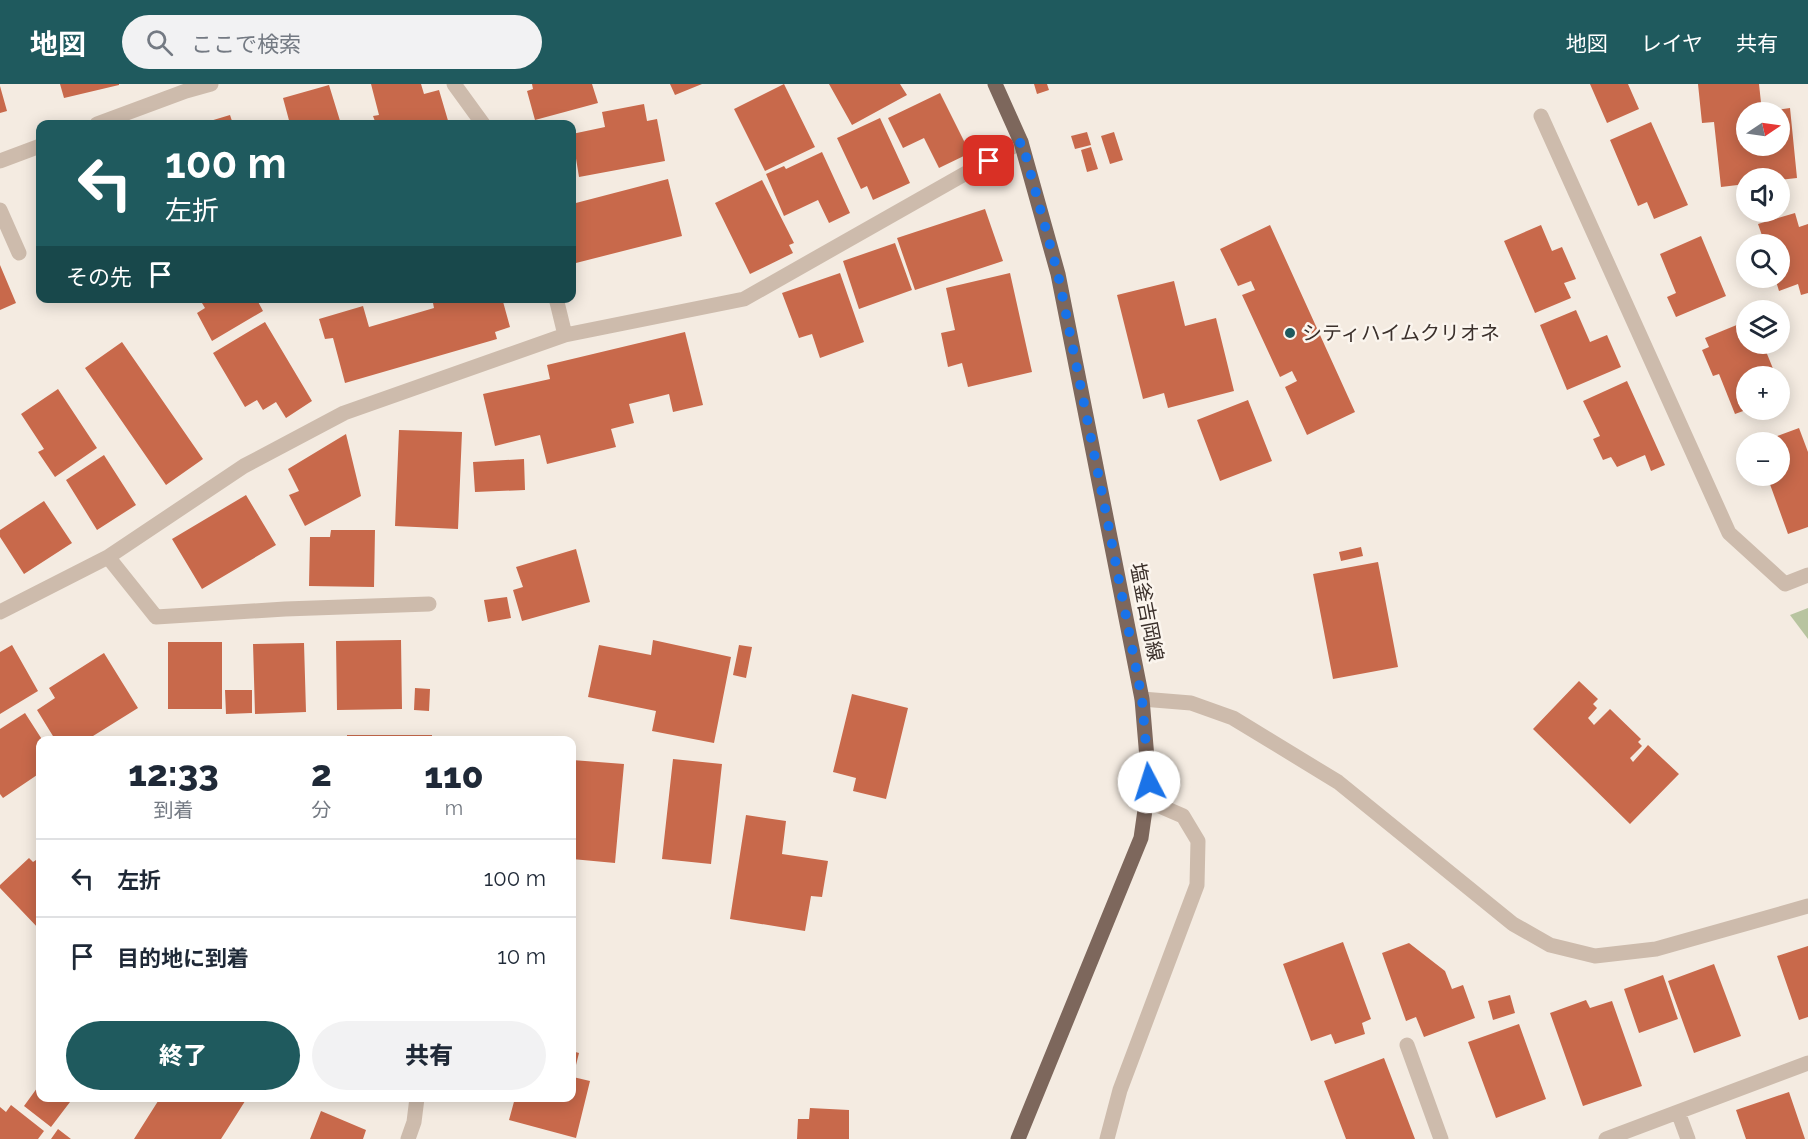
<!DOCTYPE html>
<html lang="ja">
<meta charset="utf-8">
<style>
body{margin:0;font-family:Raleway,"Noto Sans JP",sans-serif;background:#f2f2f3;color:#1f2937;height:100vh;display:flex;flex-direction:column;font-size:22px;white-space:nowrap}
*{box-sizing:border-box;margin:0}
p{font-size:20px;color:#747a83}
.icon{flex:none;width:33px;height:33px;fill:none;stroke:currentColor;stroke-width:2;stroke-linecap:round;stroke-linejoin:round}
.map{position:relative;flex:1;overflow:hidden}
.sheet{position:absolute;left:36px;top:652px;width:540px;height:366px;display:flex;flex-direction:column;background:#fff;border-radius:12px;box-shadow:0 3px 15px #0003}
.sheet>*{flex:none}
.guide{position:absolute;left:36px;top:36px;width:540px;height:183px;border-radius:12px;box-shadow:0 3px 15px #0003;background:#1f5a5e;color:#fff;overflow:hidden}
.needle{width:39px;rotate:77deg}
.buttons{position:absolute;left:1736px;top:18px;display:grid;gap:12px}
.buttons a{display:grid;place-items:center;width:54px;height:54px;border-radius:50%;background:#fff;box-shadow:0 3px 15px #0003;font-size:30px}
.pin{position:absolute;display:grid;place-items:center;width:51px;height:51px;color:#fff;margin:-26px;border-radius:12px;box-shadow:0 3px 9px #0006}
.me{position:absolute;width:66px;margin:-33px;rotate:355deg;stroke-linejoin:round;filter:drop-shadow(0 0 4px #0008)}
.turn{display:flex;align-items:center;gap:21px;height:126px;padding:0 30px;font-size:27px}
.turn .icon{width:78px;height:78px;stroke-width:2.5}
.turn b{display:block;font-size:42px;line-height:51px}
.then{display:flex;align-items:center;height:57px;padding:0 30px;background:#0003;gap:12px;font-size:22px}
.eta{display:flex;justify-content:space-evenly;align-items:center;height:102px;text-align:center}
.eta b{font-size:36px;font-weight:800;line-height:42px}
.button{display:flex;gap:12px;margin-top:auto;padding:12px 30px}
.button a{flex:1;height:69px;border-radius:36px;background:#1f5a5e;color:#fff;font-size:24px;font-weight:800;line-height:69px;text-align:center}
.button a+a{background:#f2f2f3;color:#1f2937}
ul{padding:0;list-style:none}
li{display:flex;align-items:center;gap:18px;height:78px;padding:0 30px;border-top:2px solid #e0e1e3}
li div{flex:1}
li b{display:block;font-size:22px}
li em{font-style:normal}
header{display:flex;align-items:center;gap:36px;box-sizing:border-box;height:84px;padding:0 30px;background:#1f5a5e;color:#fff}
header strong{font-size:28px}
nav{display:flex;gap:33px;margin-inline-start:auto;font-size:21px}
.search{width:420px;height:54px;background:#f2f2f3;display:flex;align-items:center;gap:15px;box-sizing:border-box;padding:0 21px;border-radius:33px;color:#747a83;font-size:22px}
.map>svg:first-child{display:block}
.green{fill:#b8c4a0}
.building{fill:#c8694b}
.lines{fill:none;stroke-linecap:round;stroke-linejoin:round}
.street{stroke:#cdbbac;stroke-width:15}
.primary{stroke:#7d675c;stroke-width:15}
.route{stroke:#1a73e8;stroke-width:10;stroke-dasharray:0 18}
.poi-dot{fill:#1f5a5e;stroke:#fbf5ee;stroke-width:2}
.labels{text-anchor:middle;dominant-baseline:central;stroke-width:5;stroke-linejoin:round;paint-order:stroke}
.poi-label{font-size:20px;fill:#3b302b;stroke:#fbf5ee;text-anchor:start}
.street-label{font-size:20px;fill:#3b302b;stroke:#fbf5ee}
</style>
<header>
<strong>地図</strong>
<div class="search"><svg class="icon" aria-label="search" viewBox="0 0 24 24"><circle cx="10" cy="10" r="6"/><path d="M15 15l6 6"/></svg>ここで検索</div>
<nav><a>地図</a><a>レイヤ</a><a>共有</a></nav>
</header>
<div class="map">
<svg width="1808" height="1055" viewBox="0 0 1808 1055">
<rect width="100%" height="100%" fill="#f4ebe1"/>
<!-- green -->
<path class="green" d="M 1808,524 L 1808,555 L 1790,531 Z"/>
<!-- building -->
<path class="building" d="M 60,0 L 119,0 L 119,1 L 64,14 Z
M 371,0 L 421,0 L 424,10 L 439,6 L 449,40 L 376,40 L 373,32 L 379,31 Z
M 532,0 L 592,0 L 598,19 L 535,36 L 527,7 L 533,5 Z
M 670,0 L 702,0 L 675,11 Z
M 784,0 L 815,63 L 765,87 L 734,25 Z
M 829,0 L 900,0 L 907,11 L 852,41 Z
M 1034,0 L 1047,0 L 1049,6 L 1037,10 Z
M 1590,0 L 1628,0 L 1639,25 L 1607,39 Z
M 1698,0 L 1759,0 L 1762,28 L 1746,28 L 1746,62 L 1779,62 L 1779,28 L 1769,27 L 1790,24 L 1797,94 L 1779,96 L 1746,94 L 1746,100 L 1721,103 L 1714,38 L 1702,39 Z
M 329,1 L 341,40 L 290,40 L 283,14 Z
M 0,2 L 7,27 L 0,29 Z
M 940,9 L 970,69 L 939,84 L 924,54 L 903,64 L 888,34 Z
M 644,20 L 647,37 L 657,35 L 665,77 L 579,93 L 572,50 L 605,43 L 602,28 Z
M 230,31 L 233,40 L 200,40 Z
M 880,34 L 910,99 L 873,116 L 867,102 L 861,105 L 837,54 Z
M 1651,38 L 1688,121 L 1654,135 L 1647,118 L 1638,122 L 1610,56 Z
M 1087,48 L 1091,61 L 1075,65 L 1071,52 Z
M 1114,48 L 1123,76 L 1110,80 L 1101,52 Z
M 1091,63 L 1098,85 L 1087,88 L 1081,66 Z
M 822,68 L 850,129 L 829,139 L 818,116 L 784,132 L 766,90 L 784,82 L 786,85 Z
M 668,95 L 682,152 L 572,180 L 572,120 Z
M 762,96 L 794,159 L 789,161 L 793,169 L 750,190 L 715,119 Z
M 985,125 L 1003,177 L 915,206 L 897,154 Z
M 1795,129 L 1799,143 L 1808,140 L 1808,209 L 1801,211 L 1798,200 L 1779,207 L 1775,194 L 1779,194 L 1779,160 L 1765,160 L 1758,140 Z
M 1270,141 L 1355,328 L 1307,351 L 1285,303 L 1297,297 L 1292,287 L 1280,293 L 1242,211 L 1255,206 L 1251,197 L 1238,202 L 1220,165 Z
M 1541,141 L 1552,167 L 1562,163 L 1576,195 L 1564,199 L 1571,214 L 1535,229 L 1504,157 Z
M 1701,152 L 1726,212 L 1676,233 L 1667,213 L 1676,209 L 1660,170 Z
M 895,159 L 912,206 L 859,225 L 843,177 Z
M 0,181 L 16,219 L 0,226 Z
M 840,189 L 864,258 L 820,274 L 812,250 L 799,254 L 782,209 Z
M 1010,189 L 1032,288 L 968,303 L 962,279 L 948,283 L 941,249 L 955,246 L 946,204 Z
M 1174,197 L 1185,242 L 1216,234 L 1234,307 L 1168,324 L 1164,309 L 1143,315 L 1117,211 Z
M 199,214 L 256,214 L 263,227 L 212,257 L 197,229 L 205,224 Z
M 432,214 L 502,214 L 510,243 L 495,248 L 497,255 L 345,299 L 333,254 L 325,255 L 319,235 L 363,222 L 369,243 L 434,224 Z
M 1576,226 L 1590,258 L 1607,251 L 1621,283 L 1567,306 L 1540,241 Z
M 265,238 L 312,317 L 286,334 L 276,318 L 263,326 L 257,316 L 245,323 L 213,269 Z
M 1744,238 L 1746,242 L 1746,260 L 1753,260 L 1755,264 L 1763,260 L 1776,292 L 1746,292 L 1746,326 L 1735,330 L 1719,290 L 1713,292 L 1702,266 L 1709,263 L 1705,254 Z
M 685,248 L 703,321 L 673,328 L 669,310 L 629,320 L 634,339 L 611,345 L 616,363 L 547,380 L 540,351 L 495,362 L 483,310 L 550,295 L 547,281 Z
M 122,258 L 203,375 L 166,401 L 85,284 Z
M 1627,297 L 1665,381 L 1651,387 L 1645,371 L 1617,383 L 1611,373 L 1603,376 L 1593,355 L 1600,352 L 1583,317 Z
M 58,305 L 97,364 L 55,393 L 38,368 L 44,365 L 21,330 Z
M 1248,316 L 1272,377 L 1220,397 L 1197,336 Z
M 1799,344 L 1808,368 L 1808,443 L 1788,450 L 1767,392 L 1779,392 L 1779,358 L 1761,358 Z
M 399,346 L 462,348 L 458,445 L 395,442 Z
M 346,350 L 361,412 L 305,442 L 289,411 L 299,407 L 288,385 Z
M 104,371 L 136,421 L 97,446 L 66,396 Z
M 524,375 L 525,406 L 475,408 L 473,378 Z
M 246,411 L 276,461 L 202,505 L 172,455 Z
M 44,417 L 72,459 L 24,490 L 0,453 L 0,446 Z
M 331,446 L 375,446 L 374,503 L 309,502 L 310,453 L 330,453 Z
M 1361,463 L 1363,472 L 1341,477 L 1339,468 Z
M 576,465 L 590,518 L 522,537 L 513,506 L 523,503 L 516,483 Z
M 1378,478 L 1398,583 L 1333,595 L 1313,490 Z
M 507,513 L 511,534 L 488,538 L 484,516 Z
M 401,556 L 402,625 L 337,626 L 336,557 Z
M 653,556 L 731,573 L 714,659 L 652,647 L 656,627 L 588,613 L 599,561 L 651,571 Z
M 168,558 L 222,558 L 222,625 L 168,625 Z
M 304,559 L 306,628 L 255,630 L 253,560 Z
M 12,561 L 38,607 L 0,630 L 0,568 Z
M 739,561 L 752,563 L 746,594 L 733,591 Z
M 104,569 L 138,624 L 85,657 L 56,657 L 37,626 L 55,614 L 49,604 Z
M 1579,597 L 1598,615 L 1593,620 L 1597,624 L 1588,634 L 1594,641 L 1610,625 L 1641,655 L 1638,658 L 1642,662 L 1630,674 L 1633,678 L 1648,661 L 1679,690 L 1630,740 L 1533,645 Z
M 415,604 L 430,605 L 429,627 L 414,626 Z
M 225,606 L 252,606 L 252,629 L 226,630 Z
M 852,610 L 908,624 L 886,715 L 853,707 L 856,694 L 833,688 Z
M 25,629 L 43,657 L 40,657 L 40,689 L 3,714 L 0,710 L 0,645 Z
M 347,651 L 432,651 L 432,657 L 347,657 Z
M 673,675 L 722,680 L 711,780 L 662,775 Z
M 572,676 L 624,680 L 615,779 L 572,775 Z
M 746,731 L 786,737 L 782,770 L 828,777 L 822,813 L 811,812 L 805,847 L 730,835 Z
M 29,774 L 33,778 L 39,774 L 40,776 L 40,846 L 0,804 L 0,801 Z
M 1343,858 L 1371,935 L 1362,939 L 1365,950 L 1335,960 L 1331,950 L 1311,957 L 1283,880 Z
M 1409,859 L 1445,887 L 1452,905 L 1463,901 L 1475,934 L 1424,953 L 1416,933 L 1406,937 L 1382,869 Z
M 1808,862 L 1808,933 L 1799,936 L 1777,872 Z
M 1714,880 L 1741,952 L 1694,969 L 1668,897 Z
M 1663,891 L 1678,935 L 1639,949 L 1624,905 Z
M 1510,911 L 1515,929 L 1493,936 L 1488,917 Z
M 1586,916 L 1590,924 L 1612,917 L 1642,1002 L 1583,1022 L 1550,929 Z
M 1519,940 L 1546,1015 L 1496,1034 L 1468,958 Z
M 572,967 L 579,969 L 573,993 L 590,997 L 576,1054 L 509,1036 L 515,1014 L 572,1014 Z
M 1384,974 L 1415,1055 L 1346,1055 L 1324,997 Z
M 40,1000 L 40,1014 L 65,1014 L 70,1018 L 51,1043 L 24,1022 Z
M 1789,1008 L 1805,1055 L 1746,1055 L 1736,1026 Z
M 160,1014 L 247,1014 L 221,1055 L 134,1055 Z
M 11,1021 L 44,1047 L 38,1055 L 0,1055 L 0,1023 L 6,1028 Z
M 810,1024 L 849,1026 L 849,1055 L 797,1055 L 798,1035 L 809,1035 Z
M 321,1027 L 366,1046 L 363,1055 L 310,1055 Z
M 58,1045 L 71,1055 L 51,1055 Z"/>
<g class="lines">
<!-- street -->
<path class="street" d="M 454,0 L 483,40
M 1541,32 L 1729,449 L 1785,500 L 1808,491
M 97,40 L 186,7 L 211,0
M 0,77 L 40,62
M 0,126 L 19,169
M 556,214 L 565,251 L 744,215 L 1021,58
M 429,520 L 285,525 L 156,533 L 108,473 L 244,382 L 344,329 L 565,251
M 0,528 L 108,473
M 1142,615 L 1191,619 L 1233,634 L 1338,698 L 1513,840 L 1550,861 L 1595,872 L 1656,865 L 1808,822
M 1407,961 L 1441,1055
M 1678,1028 L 1688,1055
M 408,1055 L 414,1038 L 417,1014
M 1107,1055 L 1120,1006 L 1197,801 L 1198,757 L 1183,732 L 1146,716
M 1606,1055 L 1808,979"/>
<!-- primary -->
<path class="primary" d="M 995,0 L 1021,58 L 1058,190 L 1142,615 L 1149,698 L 1141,754 L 1018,1055"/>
</g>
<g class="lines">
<!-- route -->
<path class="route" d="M 989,77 L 1022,58 L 1058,190 L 1104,419 L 1142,615 L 1149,698"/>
</g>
<!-- markers -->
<circle class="poi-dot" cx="1290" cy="249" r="6"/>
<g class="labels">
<!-- poi labels -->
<g class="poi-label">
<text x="1302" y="249">シティハイムクリオネ</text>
</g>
<!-- street labels -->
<g class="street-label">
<text transform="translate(1147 528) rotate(79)">塩釜吉岡線</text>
</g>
</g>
</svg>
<div class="buttons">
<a><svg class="needle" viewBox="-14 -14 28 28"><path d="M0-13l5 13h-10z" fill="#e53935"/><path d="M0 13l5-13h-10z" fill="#747a83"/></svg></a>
<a><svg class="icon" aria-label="sound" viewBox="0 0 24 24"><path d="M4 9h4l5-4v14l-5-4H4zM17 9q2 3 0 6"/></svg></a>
<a><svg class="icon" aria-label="search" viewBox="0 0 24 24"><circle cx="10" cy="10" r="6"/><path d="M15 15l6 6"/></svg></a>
<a><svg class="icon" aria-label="layers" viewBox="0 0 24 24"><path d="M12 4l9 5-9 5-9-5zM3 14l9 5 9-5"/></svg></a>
<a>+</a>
<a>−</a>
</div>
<div class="pin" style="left:989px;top:77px;background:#d93025"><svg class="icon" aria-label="arrive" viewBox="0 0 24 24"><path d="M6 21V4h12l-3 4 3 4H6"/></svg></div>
<svg class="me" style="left:1149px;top:698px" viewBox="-20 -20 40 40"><circle r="19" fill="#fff"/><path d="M0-13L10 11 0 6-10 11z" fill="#1a73e8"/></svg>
<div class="guide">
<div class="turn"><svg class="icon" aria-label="left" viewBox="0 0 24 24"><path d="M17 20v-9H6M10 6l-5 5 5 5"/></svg><div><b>100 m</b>左折</div></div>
<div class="then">その先<svg class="icon" aria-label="arrive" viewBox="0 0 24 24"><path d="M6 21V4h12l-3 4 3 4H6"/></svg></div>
</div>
<section class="sheet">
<div class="eta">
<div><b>12:33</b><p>到着</p></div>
<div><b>2</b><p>分</p></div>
<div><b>110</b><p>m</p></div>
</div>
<ul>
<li><svg class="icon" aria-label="left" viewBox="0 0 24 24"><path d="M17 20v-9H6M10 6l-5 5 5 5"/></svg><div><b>左折</b></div><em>100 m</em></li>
<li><svg class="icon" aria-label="arrive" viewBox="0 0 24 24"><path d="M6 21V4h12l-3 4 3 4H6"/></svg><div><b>目的地に到着</b></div><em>10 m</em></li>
</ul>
<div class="button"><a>終了</a><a>共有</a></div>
</section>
</div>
